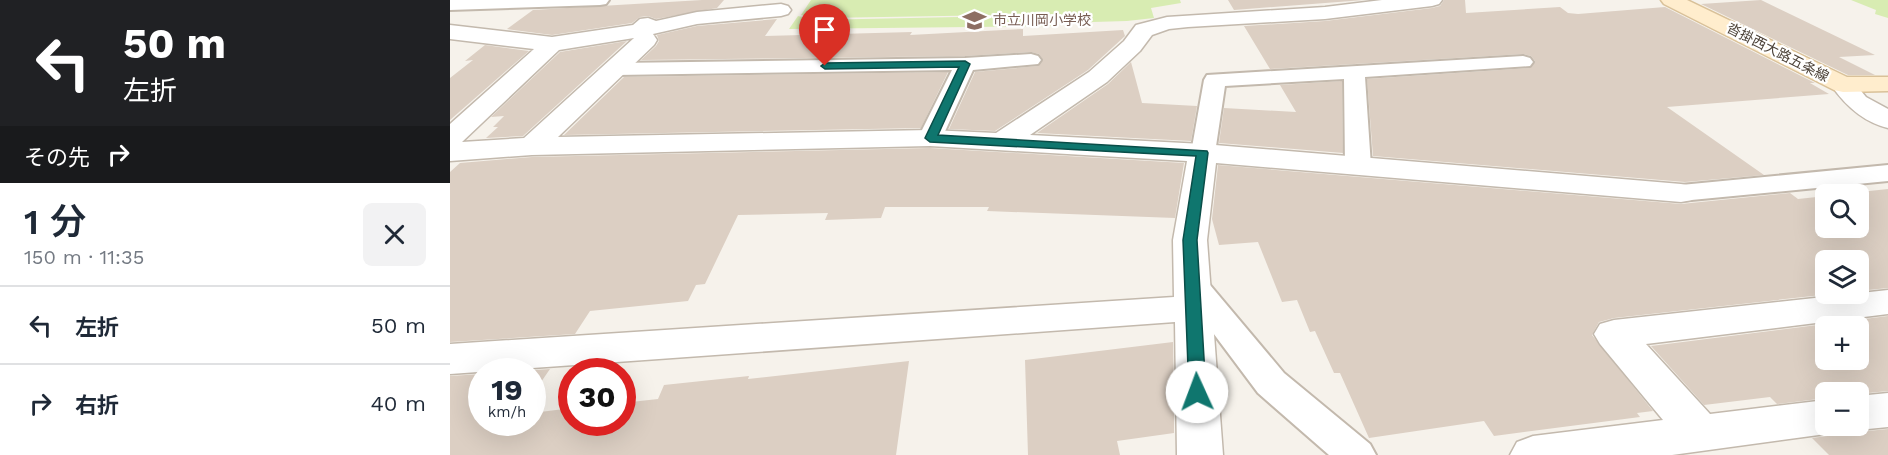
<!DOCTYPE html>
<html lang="ja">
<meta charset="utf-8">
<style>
body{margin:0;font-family:"Work Sans","Noto Sans JP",sans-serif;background:#f2f2f3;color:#1f2937;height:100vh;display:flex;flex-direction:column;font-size:22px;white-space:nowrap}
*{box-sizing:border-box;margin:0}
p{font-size:20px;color:#747a83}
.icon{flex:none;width:33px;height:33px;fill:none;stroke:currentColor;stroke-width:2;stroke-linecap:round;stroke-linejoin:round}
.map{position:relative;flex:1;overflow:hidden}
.sheet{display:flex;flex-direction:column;background:#fff;width:450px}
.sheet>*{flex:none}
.guide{background:#202124;color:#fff;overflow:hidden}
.buttons{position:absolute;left:1365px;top:184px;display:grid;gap:12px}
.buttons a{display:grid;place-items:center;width:54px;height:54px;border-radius:9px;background:#fff;box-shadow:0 6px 24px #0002;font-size:30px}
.speed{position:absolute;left:18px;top:358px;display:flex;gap:12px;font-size:30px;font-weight:700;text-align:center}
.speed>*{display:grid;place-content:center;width:78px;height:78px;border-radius:50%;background:#fff;box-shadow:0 6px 24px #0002;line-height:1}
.speed small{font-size:15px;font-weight:400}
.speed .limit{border:9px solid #d22;background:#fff;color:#111}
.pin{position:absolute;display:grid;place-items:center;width:51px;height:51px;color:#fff;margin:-62px -26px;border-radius:50% 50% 50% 0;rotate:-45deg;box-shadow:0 0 6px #0007}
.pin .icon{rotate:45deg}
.me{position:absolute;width:66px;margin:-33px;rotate:358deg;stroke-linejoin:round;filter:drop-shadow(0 0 4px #0008)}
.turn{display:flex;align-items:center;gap:21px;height:126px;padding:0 24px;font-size:27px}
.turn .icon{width:78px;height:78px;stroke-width:2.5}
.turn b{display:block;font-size:42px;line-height:51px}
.then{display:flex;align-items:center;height:57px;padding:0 24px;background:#0003;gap:12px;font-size:22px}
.round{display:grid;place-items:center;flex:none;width:63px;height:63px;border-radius:9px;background:#f2f2f3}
.overview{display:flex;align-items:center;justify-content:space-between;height:102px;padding:0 24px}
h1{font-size:36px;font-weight:600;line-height:45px}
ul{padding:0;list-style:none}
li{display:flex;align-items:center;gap:18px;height:78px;padding:0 24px;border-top:2px solid #e0e1e3}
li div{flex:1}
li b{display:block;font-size:22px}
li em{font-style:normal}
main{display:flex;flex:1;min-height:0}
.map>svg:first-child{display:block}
.green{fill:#d8ecb2}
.building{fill:#dccfc3;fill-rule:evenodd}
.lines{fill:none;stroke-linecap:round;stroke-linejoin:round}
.lane-casing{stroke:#c3b9ad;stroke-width:4}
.street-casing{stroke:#c3b9ad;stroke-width:3}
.secondary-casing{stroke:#d9c199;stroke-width:3}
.lane{fill:#fff;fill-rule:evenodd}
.street{fill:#fff;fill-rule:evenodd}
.secondary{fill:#ffedcd;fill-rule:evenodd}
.route{fill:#0f766e;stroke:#0a4d48;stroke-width:1.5}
.labels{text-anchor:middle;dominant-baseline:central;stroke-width:4.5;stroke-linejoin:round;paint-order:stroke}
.far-education-label{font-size:14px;fill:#785e54;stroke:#fff;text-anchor:start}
.far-street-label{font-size:14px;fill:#4c4238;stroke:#fff}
</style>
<main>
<section class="sheet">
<div class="guide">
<div class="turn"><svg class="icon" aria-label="left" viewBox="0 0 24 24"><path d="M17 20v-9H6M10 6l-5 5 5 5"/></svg><div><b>50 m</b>左折</div></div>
<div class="then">その先<svg class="icon" aria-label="right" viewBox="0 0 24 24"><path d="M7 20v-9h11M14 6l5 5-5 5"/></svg></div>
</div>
<div class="overview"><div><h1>1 分</h1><p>150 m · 11:35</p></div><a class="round"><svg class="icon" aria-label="close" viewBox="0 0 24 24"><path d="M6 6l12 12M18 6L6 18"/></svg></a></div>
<ul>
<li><svg class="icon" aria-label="left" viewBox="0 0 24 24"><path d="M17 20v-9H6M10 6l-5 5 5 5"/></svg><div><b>左折</b></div><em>50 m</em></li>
<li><svg class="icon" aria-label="right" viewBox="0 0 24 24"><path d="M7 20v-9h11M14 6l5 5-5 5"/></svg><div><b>右折</b></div><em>40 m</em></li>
</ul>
</section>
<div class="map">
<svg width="1438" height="455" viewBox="0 0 1438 455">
<rect width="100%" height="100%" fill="#f6f2eb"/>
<!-- green -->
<path class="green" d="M 361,0 L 730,0 L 731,3 L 701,8 L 704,18 L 677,21 L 609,23 L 611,14 L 373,18 L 351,15 Z
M 1401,0 L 1438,0 L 1438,18 L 1425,14 L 1426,10 Z
M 607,15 L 606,26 L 339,29 L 348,16 L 365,20 Z"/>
<!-- building -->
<path class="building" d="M 252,0 L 274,0 L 267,8 L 206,19 L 198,16 L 190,17 L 182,23 L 102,35 L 57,29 L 83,10 Z
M 778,0 L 914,0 L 784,10 Z
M 994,0 L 1015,0 L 1016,13 L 1110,7 L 1118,13 L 1128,14 L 1215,7 L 1365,83 L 1360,83 L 1379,94 L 1217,107 L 1314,175 L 1235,182 L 923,156 L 917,79 L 1080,68 L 1085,61 L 1081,56 L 1073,54 L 820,69 L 794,26 L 875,21 L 982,8 L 990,6 Z
M 1311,0 L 1425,55 L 1389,57 L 1425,75 L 1398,75 L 1251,4 Z
M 327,19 L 315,36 L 462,32 L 460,35 L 573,29 L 573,36 L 673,30 L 675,36 L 638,70 L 545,131 L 499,129 L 525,72 L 588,66 L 593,60 L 589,54 L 581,52 L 515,56 L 191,60 L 206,46 L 209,41 L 207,35 L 247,26 Z
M 177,41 L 73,136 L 36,138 L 48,127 L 43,127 L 54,116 L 41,117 L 110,52 Z
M 35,45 L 79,51 L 0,120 L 0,78 L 23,60 L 15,61 Z
M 681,62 L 692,103 L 747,106 L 741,141 L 587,133 L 658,84 Z
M 498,72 L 471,128 L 114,135 L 174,77 Z
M 892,81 L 893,153 L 769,143 L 774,108 L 846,112 L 830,85 Z
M 480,148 L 734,163 L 725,218 L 537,211 L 539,207 L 435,207 L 431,218 L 375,220 L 378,213 L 288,215 L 255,284 L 246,285 L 238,301 L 140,311 L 125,334 L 0,342 L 0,172 L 10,163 L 82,157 Z
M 768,165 L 1231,204 L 1340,193 L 1348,199 L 1376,196 L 1376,228 L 1408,228 L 1408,195 L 1382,195 L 1438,189 L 1438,288 L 1408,291 L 1408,261 L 1376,261 L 1376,294 L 1381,294 L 1164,318 L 1149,322 L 1142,335 L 1203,411 L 1187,413 L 1190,417 L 1044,436 L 1034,421 L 919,438 L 890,373 L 884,373 L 865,331 L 860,332 L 847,300 L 832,302 L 808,242 L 769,245 L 762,219 Z
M 1438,316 L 1438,391 L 1408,394 L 1376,393 L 1376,398 L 1327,404 L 1320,397 L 1254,405 L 1201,346 ZM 1376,327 L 1408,327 L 1408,360 L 1376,360 Z
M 723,342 L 724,391 L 720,392 L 724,410 L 724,433 L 667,441 L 670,455 L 578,455 L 575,360 Z
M 459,361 L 446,455 L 0,455 L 0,376 L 32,374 L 32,423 L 82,423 L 82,413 L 122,408 L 122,423 L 172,423 L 172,403 L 208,399 L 214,385 L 299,376 L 298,379 Z
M 100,369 L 82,395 L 82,372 L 59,372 Z
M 1395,428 L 1408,432 L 1438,429 L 1438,455 L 1379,455 L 1362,438 L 1377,436 Z"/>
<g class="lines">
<defs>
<path id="lane" d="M 0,0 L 159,0 L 156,4 L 150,5 L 0,10 Z
M 581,54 L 588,56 L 591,60 L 588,64 L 523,70 L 492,138 L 489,143 L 480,145 L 471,143 L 468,138 L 502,70 L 166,75 L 159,73 L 156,69 L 159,65 L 166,63 L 515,58 Z
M 1073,56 L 1080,58 L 1083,62 L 1080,66 L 915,77 L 921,166 L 917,171 L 908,174 L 899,171 L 895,166 L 894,79 L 775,86 L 765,153 L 762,158 L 753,160 L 744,158 L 741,153 L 754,80 L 757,75 Z
M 1438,165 L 1438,181 L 1231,201 L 1222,199 L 1218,193 L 1222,187 L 1231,185 Z
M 744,276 L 755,279 L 834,373 L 920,444 L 926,455 L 879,455 L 808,393 L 728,286 L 733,279 Z"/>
<path id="street" d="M 932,0 L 992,0 L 989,4 L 982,6 L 875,19 L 738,27 L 719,29 L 702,35 L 690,51 L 657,82 L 580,135 L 753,144 L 1231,184 L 1242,186 L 1247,193 L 1242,200 L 1231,202 L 766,163 L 757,240 L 773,455 L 727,455 L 725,322 L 0,374 L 0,344 L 724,297 L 723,240 L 737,161 L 480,146 L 82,155 L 0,161 L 0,124 L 84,49 L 0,39 L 0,25 L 102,37 L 183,25 L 190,19 L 198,18 L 206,21 L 247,12 L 331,4 L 338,6 L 341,10 L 338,14 L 331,16 L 247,24 L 203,34 L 207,40 L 204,45 L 108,137 L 480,130 L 546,133 L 639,72 L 674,41 L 686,25 L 717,17 L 875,7 ZM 184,38 L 74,138 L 12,142 L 109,50 Z
M 1393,78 L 1402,80 L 1416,97 L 1438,109 L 1438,128 C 1413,122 1395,105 1381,85 L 1384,80 Z
M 1438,290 L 1438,314 L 1196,344 L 1260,414 L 1376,400 L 1376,426 L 1393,426 L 1391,429 L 1376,434 L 1222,455 L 1060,455 L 1067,442 L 1083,436 L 1213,420 L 1150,344 L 1144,334 L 1150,324 L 1164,320 Z
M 1438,393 L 1438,427 L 1408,430 L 1396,426 L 1408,426 L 1408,396 Z"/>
<path id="secondary" d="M 1211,0 L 1237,0 L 1397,77 L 1438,77 L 1438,91 L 1393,92 L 1384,90 L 1214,4 Z"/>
</defs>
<!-- lane casing -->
<use href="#lane" class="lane-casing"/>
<!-- street casing -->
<use href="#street" class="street-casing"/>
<!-- secondary casing -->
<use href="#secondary" class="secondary-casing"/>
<!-- lane -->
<use href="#lane" class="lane"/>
<!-- street -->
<use href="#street" class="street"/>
<!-- secondary -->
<use href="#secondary" class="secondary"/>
</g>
<!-- route -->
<path class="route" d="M 515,61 L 520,64 L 488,135 L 757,151 L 758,153 L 747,240 L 756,392 L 753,397 L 747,399 L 741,397 L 739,392 L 733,240 L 746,156 L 480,142 L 475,138 L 509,67 L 375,69 L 371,66 L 375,63 Z"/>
<!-- icons -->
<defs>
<symbol id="school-bare" viewBox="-9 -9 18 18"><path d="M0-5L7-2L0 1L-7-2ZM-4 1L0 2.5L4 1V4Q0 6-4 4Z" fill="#8d6e63" stroke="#fff" stroke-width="2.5" paint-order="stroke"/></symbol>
</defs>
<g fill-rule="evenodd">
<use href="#school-bare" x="508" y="4" width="33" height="33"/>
</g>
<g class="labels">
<!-- far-education labels -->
<g class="far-education-label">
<text x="543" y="20">市立川岡小学校</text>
</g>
<!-- far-street labels -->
<g class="far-street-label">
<text transform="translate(1328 52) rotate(27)">沓掛西大路五条線</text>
</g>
</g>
</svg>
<div class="buttons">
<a><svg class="icon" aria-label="search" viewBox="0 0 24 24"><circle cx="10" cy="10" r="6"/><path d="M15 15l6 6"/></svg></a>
<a><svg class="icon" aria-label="layers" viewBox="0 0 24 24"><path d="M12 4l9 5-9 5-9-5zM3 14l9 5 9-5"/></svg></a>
<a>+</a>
<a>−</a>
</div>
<div class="speed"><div>19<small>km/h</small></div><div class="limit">30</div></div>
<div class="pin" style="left:375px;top:66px;background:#d93025"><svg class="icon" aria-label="arrive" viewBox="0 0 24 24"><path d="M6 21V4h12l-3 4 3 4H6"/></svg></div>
<svg class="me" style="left:747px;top:392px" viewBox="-20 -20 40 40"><circle r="19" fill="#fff"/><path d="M0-13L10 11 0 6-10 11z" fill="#0f766e"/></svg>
</div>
</main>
